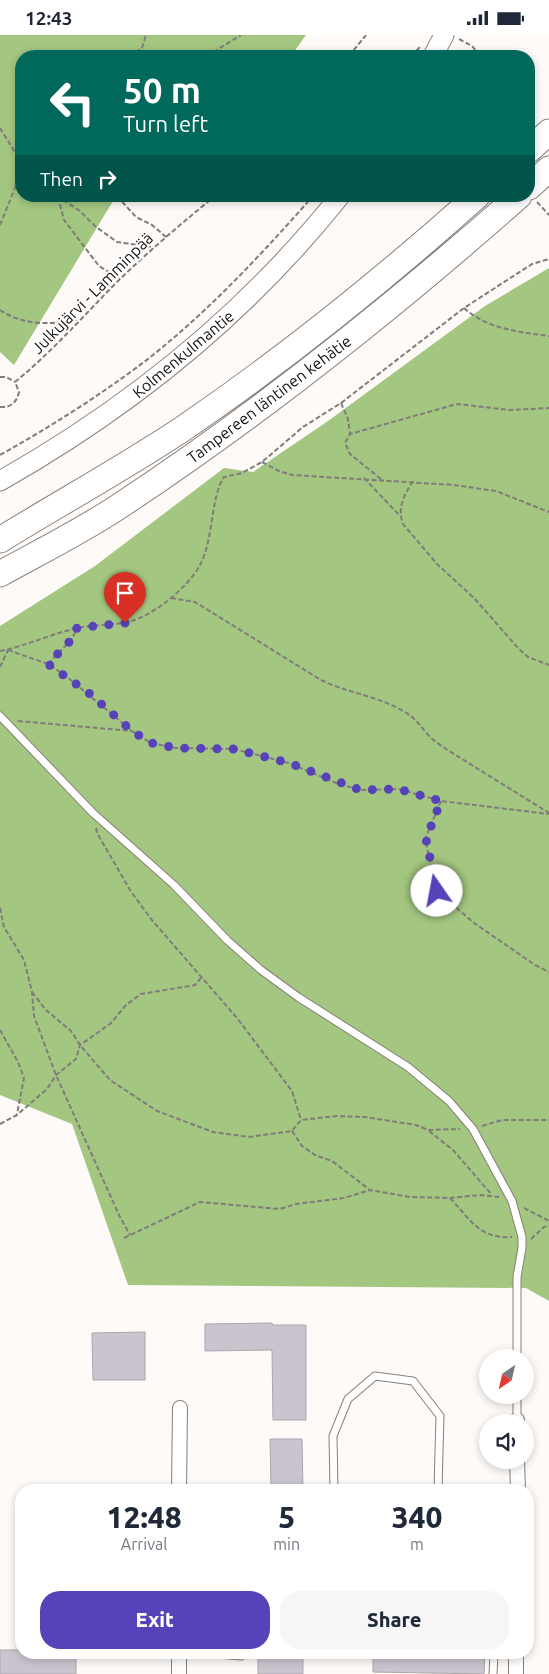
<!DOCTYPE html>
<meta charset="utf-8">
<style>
body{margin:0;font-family:Ubuntu,sans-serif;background:#f6f6f7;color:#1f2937;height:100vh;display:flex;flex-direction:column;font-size:19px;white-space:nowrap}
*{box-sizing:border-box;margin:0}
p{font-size:16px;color:#747a83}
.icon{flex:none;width:28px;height:28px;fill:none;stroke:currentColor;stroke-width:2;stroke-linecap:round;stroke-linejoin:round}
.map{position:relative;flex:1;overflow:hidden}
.panel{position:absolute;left:15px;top:1449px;width:519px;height:175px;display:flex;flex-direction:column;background:#fff;border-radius:20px;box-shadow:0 2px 8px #0003}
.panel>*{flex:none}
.banner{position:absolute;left:15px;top:15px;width:520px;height:152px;border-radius:20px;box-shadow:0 2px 8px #0003;background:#00695c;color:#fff;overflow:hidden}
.needle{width:32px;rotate:214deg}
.fabs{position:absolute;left:479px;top:1314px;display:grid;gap:10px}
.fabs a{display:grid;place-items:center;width:55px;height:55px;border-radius:50%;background:#fff;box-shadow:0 2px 8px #0003;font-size:25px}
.pin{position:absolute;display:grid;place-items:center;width:42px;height:42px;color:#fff;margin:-51px -21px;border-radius:50% 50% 50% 0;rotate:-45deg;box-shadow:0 0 5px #0007}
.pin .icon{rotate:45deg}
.me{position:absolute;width:55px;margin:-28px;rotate:348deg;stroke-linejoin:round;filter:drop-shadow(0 0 4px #0008)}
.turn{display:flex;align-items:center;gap:18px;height:105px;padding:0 25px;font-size:22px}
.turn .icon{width:65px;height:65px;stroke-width:2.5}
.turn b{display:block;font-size:35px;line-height:42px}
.then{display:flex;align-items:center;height:48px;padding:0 25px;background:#0003;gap:10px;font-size:19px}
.eta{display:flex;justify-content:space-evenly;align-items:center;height:85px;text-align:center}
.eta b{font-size:30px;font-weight:800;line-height:35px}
.action{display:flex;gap:10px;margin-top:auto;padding:10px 25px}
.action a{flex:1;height:58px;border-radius:20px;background:#5842ba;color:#fff;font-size:20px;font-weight:800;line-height:58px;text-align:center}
.action a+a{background:#f6f6f7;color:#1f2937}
.status{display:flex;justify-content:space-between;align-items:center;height:35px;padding:0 25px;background:#fff;direction:ltr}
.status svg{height:14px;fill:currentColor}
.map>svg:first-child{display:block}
.forest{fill:#a3c680}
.building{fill:#cac4ce;stroke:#aba5ae}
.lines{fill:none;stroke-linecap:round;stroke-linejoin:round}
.lane-casing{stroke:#887f78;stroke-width:9}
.street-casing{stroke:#887f78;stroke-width:16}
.secondary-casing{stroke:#887f78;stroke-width:21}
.highway-casing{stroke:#887f78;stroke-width:27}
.path{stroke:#807c7a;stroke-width:2;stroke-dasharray:5 2.5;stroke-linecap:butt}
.lane{stroke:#fff;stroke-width:7}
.street{stroke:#fff;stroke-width:14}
.secondary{stroke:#fff;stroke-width:19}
.highway{stroke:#fff;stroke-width:25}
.route{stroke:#5842ba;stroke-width:9;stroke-dasharray:0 16.2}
.labels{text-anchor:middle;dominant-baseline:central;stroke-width:4;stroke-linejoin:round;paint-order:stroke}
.street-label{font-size:16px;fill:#171311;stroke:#fff}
</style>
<div class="status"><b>12:43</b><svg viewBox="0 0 49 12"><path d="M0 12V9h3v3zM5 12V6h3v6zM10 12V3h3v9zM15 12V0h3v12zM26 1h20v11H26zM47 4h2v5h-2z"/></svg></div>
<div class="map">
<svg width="549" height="1639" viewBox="0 0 549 1639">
<rect width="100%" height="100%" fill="#fefaf7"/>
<!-- forest -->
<path class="forest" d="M 0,0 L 306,0 L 291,21 L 21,21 L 21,161 L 116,161 L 14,330 L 0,317 Z
M 549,233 L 549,1266 L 526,1253 L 128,1250 L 72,1089 L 0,1060 L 0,591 L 95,531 L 224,433 L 253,437 L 328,386 L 485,271 Z"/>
<!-- building -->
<path class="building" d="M 272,1288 L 273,1290 L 306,1290 L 306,1385 L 273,1385 L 272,1315 L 205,1316 L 205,1289 Z
M 145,1297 L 145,1345 L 93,1345 L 92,1298 Z
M 270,1404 L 302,1404 L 303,1455 L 271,1455 Z
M 0,1615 L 21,1615 L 21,1618 L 76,1618 L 76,1639 L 0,1639 Z
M 258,1618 L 303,1618 L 303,1639 L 258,1639 Z
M 373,1618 L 485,1618 L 484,1639 L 373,1637 Z"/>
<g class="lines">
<defs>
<path id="lane" d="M 0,681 L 93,778 L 174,850 L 227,905 L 261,935 L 298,962 L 408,1032 L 449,1066 L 473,1094 L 512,1166 L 522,1202 L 522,1213 L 517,1242 L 517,1322
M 517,1360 L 517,1385
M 334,1455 L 333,1401 L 348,1364 L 375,1341 L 413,1346 L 440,1381 L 438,1455
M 206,1618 L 241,1621
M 493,1639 L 494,1618"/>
<path id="street" d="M 517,1385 L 517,1388
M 517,1425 L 518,1455
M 179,1455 L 180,1373
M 179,1639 L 179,1618
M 516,1639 L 516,1618"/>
<path id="secondary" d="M 433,21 L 444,0
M 0,446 C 131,372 246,279 340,161"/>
<path id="highway" d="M 529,115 L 549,97
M 529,152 L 549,134
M 0,505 C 60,468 122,434 181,395 C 285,324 383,245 477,161
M 0,539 C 38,518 78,498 115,474 C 258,380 391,274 519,161"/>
</defs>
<!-- lane casing -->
<use href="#lane" class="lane-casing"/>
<!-- street casing -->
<use href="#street" class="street-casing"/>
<!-- secondary casing -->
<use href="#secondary" class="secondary-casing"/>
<!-- highway casing -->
<use href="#highway" class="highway-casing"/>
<!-- path -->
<path class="path" d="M 459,4 L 472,11 L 480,21
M 129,21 L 142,13 L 146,0
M 207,21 L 241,0
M 349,21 L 366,0
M 411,21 L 421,11
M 0,93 L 21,127
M 57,161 L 80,176 L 96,192 L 117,207 L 153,212
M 117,161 L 136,182 L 152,190 L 166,202
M 58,162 L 64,185 L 99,231 L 120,244
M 537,167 L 549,180
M 0,190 L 21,138
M 464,273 C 487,294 519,297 549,301
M 0,275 C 24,291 51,290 79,284
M 0,342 L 6,342 L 15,347
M 341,368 L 348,384 L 350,399
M 0,372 C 11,373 17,367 19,357 L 15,347 C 53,316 85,279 119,245 C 150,215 182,188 215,161
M 0,420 C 50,392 99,361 144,327 C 206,279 261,220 313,161
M 262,427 L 279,436 L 292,440 L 454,450 L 496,456 L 549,477
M 364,443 L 400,481
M 381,444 L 350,419 L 345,408 L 350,399 L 457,369 L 510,375 L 549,373
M 413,446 C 404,460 397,473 403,489 L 437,529 L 475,564 L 518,613 L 528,622 L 549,630
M 171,563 L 195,567 L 321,645 C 347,658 378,661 403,676 C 416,683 421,692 430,702 C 435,707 441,710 446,714 L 549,778
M 8,615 L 48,629 L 66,641 L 132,696 L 151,708 L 176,713 L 234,714 L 289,728 L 336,748 L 360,755 L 398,754 L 441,766 L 549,779
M 0,616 C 26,611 51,599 77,593 C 92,590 108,590 123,588 C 150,584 187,554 200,530 C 214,504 210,464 224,442 L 242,438 L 262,427 L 303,392 L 341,368 L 464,273 L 532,229 L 549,224
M 48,629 L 72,604 L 77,593
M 0,632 L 8,615
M 18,686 L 132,696
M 441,766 L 425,804 L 437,856 L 474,888 L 535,930 L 549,937
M 96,793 L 97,798 L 130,855 L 151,884 L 237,983 L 292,1056 L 301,1085
M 0,873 L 4,892 L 24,925 L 32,957 L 34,981 L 56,1040 L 119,1180 L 130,1200
M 32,957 L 46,975 L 71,996 L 80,1010 L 110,1045 L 157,1076 L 213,1097 L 249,1102 L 292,1096 L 301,1085 L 336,1081 L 365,1082 L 416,1090 L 428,1095 L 460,1094
M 0,995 L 18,1027 L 24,1043 L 17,1079
M 0,1089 L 17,1080 L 47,1054 L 56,1040 L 76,1024 L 80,1010 L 110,989 L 126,970 L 141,959 L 195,950 L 201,943
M 482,1091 L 502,1085 L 549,1085
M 292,1096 L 302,1111 L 315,1120 L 332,1126 L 370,1155 L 410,1162 L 450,1163 L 481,1160 L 499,1162
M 429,1096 L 453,1115 L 492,1160
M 450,1163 C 471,1185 479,1204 512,1202
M 524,1173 L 549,1186
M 124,1203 L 200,1167 L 280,1174 L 296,1169 L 344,1163 L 370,1155
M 531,1204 L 544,1192 L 549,1191"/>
<!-- lane -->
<use href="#lane" class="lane"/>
<!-- street -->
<use href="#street" class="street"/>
<!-- secondary -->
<use href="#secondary" class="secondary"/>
<!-- highway -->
<use href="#highway" class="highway"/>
</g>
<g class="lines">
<!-- route -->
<path class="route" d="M 125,588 L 77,593 L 72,604 L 48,629 L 90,659 L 132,696 L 151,708 L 176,713 L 234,714 L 289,728 L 360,755 L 398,754 L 441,766 L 426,804 L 437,856"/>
</g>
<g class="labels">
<!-- street labels -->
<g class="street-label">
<text transform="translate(92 258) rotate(-45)">Julkujärvi - Lamminpää</text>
<text transform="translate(183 319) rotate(-40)">Kolmenkulmantie</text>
<text transform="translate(269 364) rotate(-37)">Tampereen läntinen kehätie</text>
</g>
</g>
</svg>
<div class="fabs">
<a><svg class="needle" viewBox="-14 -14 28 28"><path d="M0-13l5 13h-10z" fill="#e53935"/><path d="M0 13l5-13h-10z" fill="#747a83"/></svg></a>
<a><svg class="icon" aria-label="sound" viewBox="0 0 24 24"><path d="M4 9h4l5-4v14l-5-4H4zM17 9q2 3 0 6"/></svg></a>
</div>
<div class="pin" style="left:125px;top:588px;background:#d93025"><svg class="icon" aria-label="arrive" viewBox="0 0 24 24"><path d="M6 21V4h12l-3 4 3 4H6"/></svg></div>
<svg class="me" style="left:437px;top:856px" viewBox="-20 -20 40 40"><circle r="19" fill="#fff"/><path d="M0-13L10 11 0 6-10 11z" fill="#5842ba"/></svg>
<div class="banner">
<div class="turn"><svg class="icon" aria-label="left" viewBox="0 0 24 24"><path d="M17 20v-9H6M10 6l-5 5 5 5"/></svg><div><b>50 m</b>Turn left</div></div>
<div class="then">Then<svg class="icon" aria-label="right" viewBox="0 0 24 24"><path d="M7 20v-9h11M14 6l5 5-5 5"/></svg></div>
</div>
<section class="panel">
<div class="eta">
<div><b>12:48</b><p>Arrival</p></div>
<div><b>5</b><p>min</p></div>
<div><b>340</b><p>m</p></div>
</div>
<div class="action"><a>Exit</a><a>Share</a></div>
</section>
</div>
